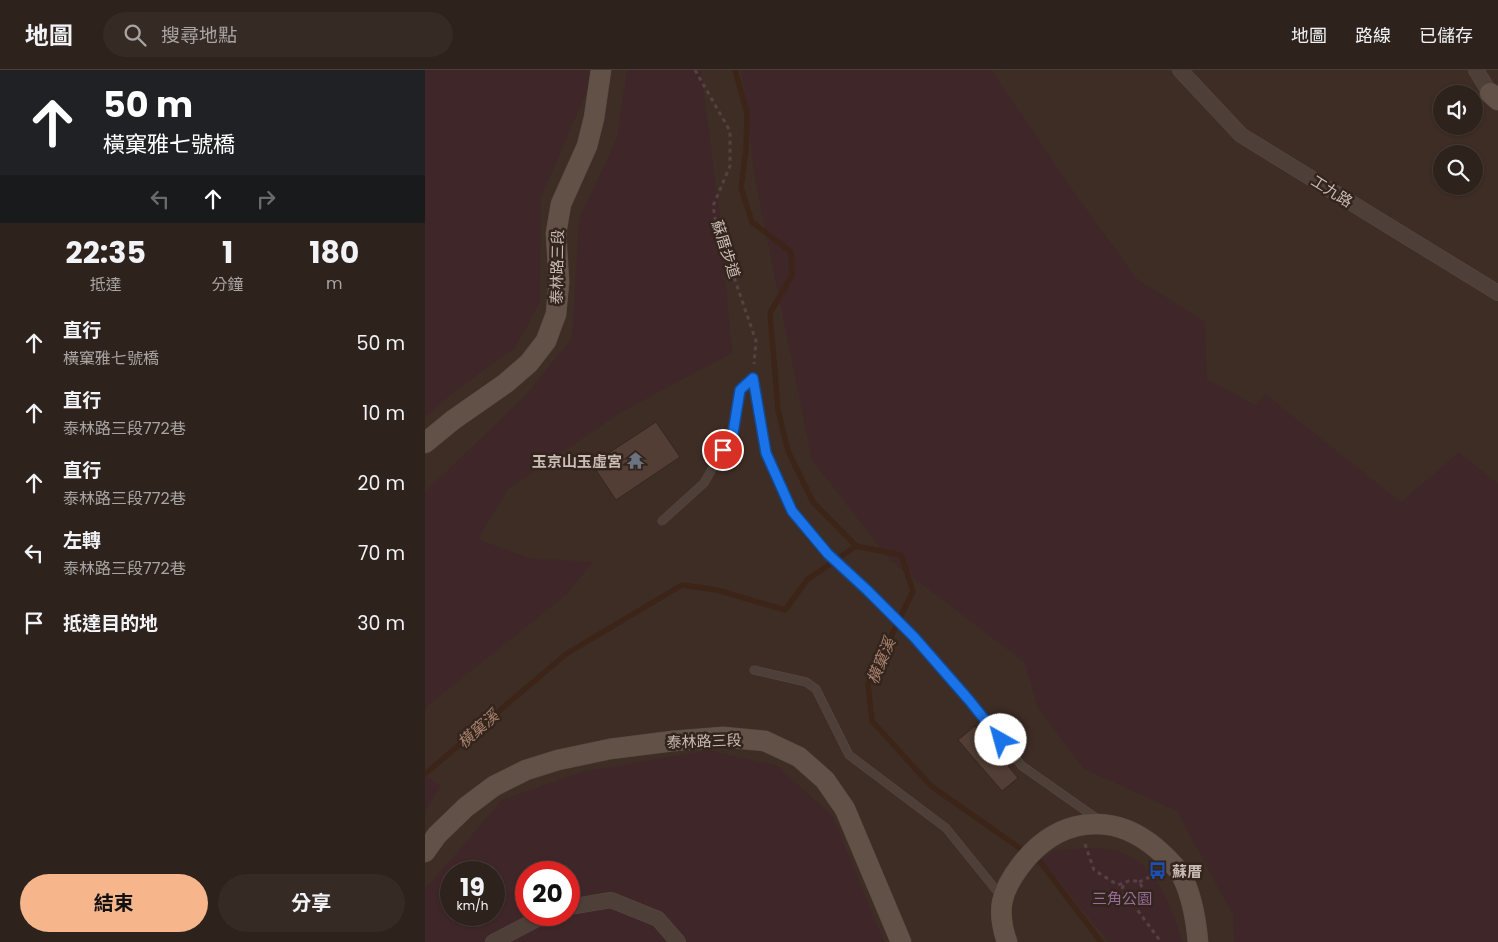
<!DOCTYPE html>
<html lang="zh-TW">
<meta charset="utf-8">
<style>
body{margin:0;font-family:Poppins,"Noto Sans TC",sans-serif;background:#362a25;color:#f1f3f6;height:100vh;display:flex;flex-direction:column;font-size:19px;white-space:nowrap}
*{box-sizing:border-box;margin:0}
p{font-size:16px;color:#a7a4a3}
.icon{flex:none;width:28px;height:28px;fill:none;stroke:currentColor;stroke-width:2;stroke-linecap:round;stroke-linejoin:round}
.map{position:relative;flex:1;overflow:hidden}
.panel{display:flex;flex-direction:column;background:#2e221c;width:425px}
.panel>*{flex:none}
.banner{background:#202124;color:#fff;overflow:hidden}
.tools{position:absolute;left:1008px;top:15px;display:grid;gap:10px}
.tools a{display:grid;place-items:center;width:50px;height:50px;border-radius:50%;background:#2e221c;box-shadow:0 1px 4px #0004,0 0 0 1px #493f3b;font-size:25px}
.speed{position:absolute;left:15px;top:791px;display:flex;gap:10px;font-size:25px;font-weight:700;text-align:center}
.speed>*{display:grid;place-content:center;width:65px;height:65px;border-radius:50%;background:#2e221c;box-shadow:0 1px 4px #0004,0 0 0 1px #493f3b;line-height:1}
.speed small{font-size:12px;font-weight:400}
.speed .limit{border:8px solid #d22;background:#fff;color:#111}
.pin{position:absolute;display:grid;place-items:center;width:42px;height:42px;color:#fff;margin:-21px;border:2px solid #fff;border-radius:50%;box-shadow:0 1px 5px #0007}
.me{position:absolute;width:55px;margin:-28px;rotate:322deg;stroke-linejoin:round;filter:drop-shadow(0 0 4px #0008)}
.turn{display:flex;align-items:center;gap:18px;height:105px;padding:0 20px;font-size:22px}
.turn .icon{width:65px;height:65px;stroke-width:2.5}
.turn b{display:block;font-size:35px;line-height:42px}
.lanes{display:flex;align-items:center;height:48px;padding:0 20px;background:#0003;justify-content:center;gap:25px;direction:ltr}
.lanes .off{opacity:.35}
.eta{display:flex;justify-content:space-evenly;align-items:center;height:85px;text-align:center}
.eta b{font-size:30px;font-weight:700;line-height:35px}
.button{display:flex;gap:10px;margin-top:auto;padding:10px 20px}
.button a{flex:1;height:58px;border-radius:30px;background:#f7b58c;color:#111;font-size:20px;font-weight:700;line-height:58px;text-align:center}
.button a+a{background:#362a25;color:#f1f3f6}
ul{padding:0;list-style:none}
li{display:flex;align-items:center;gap:15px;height:70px;padding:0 20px}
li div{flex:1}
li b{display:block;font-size:19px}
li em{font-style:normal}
header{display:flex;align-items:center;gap:30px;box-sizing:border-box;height:70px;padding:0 25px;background:#2e221c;border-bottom:1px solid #493f3b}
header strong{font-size:24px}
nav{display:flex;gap:28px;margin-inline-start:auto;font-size:18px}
.search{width:350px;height:45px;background:#362a25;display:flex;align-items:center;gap:12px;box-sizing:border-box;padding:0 18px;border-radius:28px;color:#a7a4a3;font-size:19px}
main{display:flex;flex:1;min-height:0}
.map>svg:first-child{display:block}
.green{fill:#3f2729;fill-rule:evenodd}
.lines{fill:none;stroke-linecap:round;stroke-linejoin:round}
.stream{stroke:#3c2518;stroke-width:5.5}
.building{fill:#523e34;stroke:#352720}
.lane-casing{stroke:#574a42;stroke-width:9}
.street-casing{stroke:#574a42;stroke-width:16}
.secondary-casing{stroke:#574a42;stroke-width:21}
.path{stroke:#574043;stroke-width:3;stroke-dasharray:4 4;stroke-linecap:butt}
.lane{stroke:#4e4039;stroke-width:8}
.street{stroke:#4e4039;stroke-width:15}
.secondary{stroke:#615147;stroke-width:20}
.route-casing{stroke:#114b97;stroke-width:12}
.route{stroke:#1a73e8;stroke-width:9}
.labels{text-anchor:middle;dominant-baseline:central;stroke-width:5;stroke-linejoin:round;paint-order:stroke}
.street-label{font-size:15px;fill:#c9bdb5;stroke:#33251d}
.poi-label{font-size:15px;font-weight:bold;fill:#c9bdb5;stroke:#33251d;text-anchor:end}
.park-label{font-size:15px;fill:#9a6c9a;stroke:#33251d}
.water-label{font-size:16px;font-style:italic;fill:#a8826e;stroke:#33251d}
</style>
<header>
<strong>地圖</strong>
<div class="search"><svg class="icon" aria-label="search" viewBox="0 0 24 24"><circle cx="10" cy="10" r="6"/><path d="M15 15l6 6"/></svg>搜尋地點</div>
<nav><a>地圖</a><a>路線</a><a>已儲存</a></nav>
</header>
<main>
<section class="panel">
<div class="banner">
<div class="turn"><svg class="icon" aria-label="ahead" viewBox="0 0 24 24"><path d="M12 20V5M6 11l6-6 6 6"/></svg><div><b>50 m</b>橫窠雅七號橋</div></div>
<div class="lanes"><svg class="icon off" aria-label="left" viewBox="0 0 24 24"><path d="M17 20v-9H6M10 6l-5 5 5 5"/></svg><svg class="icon" aria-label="ahead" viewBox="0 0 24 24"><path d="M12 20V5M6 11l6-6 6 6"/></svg><svg class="icon off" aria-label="right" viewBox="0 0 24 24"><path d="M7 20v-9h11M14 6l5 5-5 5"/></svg></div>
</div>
<div class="eta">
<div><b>22:35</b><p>抵達</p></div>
<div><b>1</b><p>分鐘</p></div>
<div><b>180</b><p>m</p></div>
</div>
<ul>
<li><svg class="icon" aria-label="ahead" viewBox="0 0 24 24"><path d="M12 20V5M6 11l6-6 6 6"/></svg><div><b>直行</b><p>橫窠雅七號橋</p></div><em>50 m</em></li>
<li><svg class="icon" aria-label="ahead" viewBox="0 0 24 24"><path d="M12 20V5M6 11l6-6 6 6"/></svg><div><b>直行</b><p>泰林路三段772巷</p></div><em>10 m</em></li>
<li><svg class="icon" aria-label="ahead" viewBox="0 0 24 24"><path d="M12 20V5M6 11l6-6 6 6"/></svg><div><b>直行</b><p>泰林路三段772巷</p></div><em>20 m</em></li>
<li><svg class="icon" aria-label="left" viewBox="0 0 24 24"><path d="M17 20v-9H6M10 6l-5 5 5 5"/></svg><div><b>左轉</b><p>泰林路三段772巷</p></div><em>70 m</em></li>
<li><svg class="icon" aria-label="arrive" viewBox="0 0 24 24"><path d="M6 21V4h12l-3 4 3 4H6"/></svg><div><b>抵達目的地</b></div><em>30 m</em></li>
</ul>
<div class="button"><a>結束</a><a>分享</a></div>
</section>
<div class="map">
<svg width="1073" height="872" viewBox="0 0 1073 872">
<rect width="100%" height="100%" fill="#3e2d25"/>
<!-- green -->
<path class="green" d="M 0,0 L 165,0 L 163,18 L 116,128 L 115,232 L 90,278 L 30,321 L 0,348 Z
M 202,0 L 276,0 L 295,146 L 307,283 L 198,341 L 84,418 L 53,469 L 104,488 L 168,492 L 141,525 L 0,638 L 0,422 L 100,326 L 147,268 L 154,149 L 192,68 Z
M 316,0 L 567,0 L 644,115 L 712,209 L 780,252 L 782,309 L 830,335 L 840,324 L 976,432 L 1034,382 L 1073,414 L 1073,872 L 809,872 L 808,845 L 752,741 L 659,699 L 614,640 L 599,592 L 465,490 L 387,390 L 331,114 Z
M 283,680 L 353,696 L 408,747 L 459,872 L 0,872 L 0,819 L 77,730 L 157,702 ZM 26,802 L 69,802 L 69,845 L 26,845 ZM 101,802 L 144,802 L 144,845 L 101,845 Z
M 0,705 L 16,716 L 0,741 Z
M 659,778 C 667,778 675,778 682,779 C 730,785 745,834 758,872 L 684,872 L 616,789 L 629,781 Z"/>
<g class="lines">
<!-- stream -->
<path class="stream" d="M 310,0 L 322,43 L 321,79 L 316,118 L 327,152 L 366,182 L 367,205 L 345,243 L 353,340 L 363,381 L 388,432 L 431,476
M 0,704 L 141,584 L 257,515 L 292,520 L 360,540 L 382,510 L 431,476 L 476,485 L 488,521 L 443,614 L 447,651 L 506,716 L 616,793 L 676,872"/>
</g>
<!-- building -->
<path class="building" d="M 231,352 L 255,387 L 191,430 L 167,394 Z
M 550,656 L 593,708 L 577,721 L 533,670 Z"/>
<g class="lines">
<defs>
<path id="lane" d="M 328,307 L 341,383 L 367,441 L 403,484 L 443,520 L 489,567 L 544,630 L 597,696 L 674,750
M 237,451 L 279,413 L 308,363 L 315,320 L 328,307
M 329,600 L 381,612 L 391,619 L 424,685 L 521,758 L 576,826"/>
<path id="street" d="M 755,0 L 816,65 L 1073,223
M 1051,0 L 1065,23
M 144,837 L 186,830 L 233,849 L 253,872
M 68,872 L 120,845"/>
<path id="secondary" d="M 1065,23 L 1073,30
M 0,373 L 28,350 L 81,313 L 104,293 L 121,271 L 131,244 L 134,212 L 131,163 L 136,134 L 162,76 L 169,48 L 176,0
M 0,782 L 12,765 L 41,737 L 69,716 L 101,700 L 133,690 L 185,679 L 248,671 L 298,667 L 340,671 L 374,687 L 400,710 L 420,739 L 476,872
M 582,872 C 571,840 576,821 596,795 C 632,748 686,740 731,778 C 740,786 751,796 757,806 C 767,826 771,849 773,872"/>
</defs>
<!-- lane casing -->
<use href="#lane" class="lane-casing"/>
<!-- street casing -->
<use href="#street" class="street-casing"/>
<!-- secondary casing -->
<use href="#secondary" class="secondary-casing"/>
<!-- path -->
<path class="path" d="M 270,0 L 305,61 L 305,96 L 288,136 L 292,158 L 331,271 L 329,294
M 660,774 L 669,800 L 693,815 L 706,810 L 714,812 L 719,820 L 717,829 L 708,834 C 697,831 694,824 699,814
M 714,812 L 731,804
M 708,834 L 736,872"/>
<!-- lane -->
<use href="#lane" class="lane"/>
<!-- street -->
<use href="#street" class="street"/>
<!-- secondary -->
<use href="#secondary" class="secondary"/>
</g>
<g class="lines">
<defs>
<path id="route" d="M 298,380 L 308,363 L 315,320 L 328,308 L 341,383 L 367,441 L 403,484 L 442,520 L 489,567 L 544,630 L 576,670"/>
</defs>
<!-- route casing -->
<use href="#route" class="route-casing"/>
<!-- route -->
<use href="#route" class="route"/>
</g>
<!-- icons -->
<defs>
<symbol id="temple-bare" viewBox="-9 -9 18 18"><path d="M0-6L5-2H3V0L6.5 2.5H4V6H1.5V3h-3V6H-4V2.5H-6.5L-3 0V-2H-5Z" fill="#6b7280" stroke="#33251d" stroke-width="2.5" paint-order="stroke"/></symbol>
<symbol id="bus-bare" viewBox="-9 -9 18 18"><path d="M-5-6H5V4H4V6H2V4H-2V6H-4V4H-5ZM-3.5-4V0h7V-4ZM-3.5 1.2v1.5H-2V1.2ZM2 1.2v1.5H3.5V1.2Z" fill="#1a4fb4" stroke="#33251d" stroke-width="2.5" paint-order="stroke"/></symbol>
</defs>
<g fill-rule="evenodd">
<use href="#temple-bare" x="198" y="378" width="25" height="25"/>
<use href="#bus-bare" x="720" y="788" width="25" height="25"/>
</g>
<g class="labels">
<!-- street labels -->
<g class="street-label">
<text transform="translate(907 121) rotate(32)">工九路</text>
<text transform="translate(301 179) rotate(72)">蘇厝步道</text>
<text transform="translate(132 197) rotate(-89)">泰林路三段</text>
<text transform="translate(279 671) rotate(-2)">泰林路三段</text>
</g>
<!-- poi labels -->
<g class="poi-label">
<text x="197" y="391">玉京山玉虛宮</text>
<text x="747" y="801" text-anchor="start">蘇厝</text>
</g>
<!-- park labels -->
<g class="park-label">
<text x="697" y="828">三角公園</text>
</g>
<!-- water labels -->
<g class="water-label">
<text transform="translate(456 591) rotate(-67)">橫窠溪</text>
<text transform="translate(53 659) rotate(-41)">橫窠溪</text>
</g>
</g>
</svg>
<div class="tools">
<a><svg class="icon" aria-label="sound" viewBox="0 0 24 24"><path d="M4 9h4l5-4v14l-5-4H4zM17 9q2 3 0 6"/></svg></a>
<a><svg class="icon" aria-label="search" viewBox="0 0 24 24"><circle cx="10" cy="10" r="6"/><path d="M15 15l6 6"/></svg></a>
</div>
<div class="speed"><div>19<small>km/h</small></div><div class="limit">20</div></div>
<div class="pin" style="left:298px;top:380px;background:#d93025"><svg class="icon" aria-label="arrive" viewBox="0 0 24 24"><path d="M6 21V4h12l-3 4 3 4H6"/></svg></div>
<svg class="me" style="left:576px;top:670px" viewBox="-20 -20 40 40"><circle r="19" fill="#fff"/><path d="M0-13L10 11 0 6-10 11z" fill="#1a73e8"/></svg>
</div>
</main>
